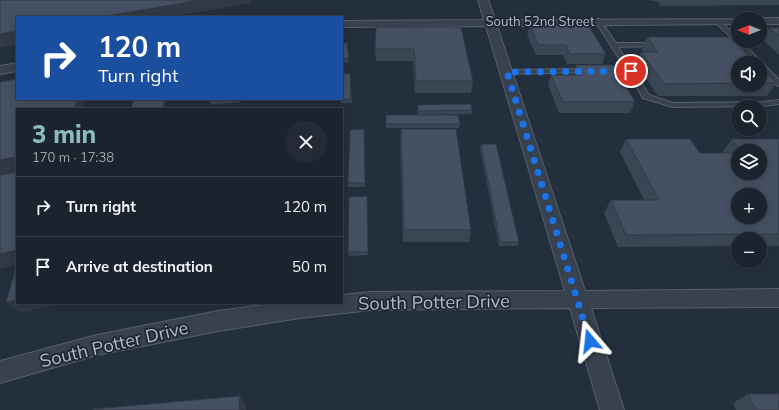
<!DOCTYPE html>
<meta charset="utf-8">
<style>
body{margin:0;font-family:Mulish,sans-serif;background:#242b36;color:#f1f3f6;height:100vh;display:flex;flex-direction:column;font-size:15px;white-space:nowrap}
*{box-sizing:border-box;margin:0}
p{font-size:13px;color:#a0a4aa}
.icon{flex:none;width:22px;height:22px;fill:none;stroke:currentColor;stroke-width:2;stroke-linecap:round;stroke-linejoin:round}
.map{position:relative;flex:1;overflow:hidden}
.panel{position:absolute;left:16px;top:108px;width:327px;height:196px;display:flex;flex-direction:column;background:#1b232e;border-radius:0px;box-shadow:0 2px 10px #0003,0 0 0 1px #39404a}
.panel>*{flex:none}
.guide{position:absolute;left:16px;top:16px;width:327px;height:84px;border-radius:0px;box-shadow:0 2px 10px #0003,0 0 0 1px #39404a;background:#1a4fa0;color:#fff;overflow:hidden}
.needle{width:26px;rotate:270deg}
.buttons{position:absolute;left:731px;top:12px;display:grid;gap:8px}
.buttons a{display:grid;place-items:center;width:36px;height:36px;border-radius:50%;background:#1b232e;box-shadow:0 2px 10px #0003,0 0 0 1px #39404a;font-size:20px}
.pin{position:absolute;display:grid;place-items:center;width:34px;height:34px;color:#fff;margin:-17px;border:2px solid #fff;border-radius:50%;box-shadow:0 1px 4px #0007}
.me{position:absolute;width:44px;margin:-22px;rotate:343deg;stroke-linejoin:round;filter:drop-shadow(0 0 3px #0008)}
.turn{display:flex;align-items:center;gap:14px;height:84px;padding:0 16px;font-size:18px}
.turn .icon{width:52px;height:52px;stroke-width:2.5}
.turn b{display:block;font-size:28px;line-height:34px}
.round{display:grid;place-items:center;flex:none;width:42px;height:42px;border-radius:21px;background:#242b36}
.summary{display:flex;align-items:center;justify-content:space-between;height:68px;padding:0 16px}
h1{font-size:24px;font-weight:800;line-height:30px;color:#8bbbb9}
ul{padding:0;list-style:none}
li{display:flex;align-items:center;gap:12px;height:60px;padding:0 16px;border-top:1px solid #39404a}
li div{flex:1}
li b{display:block;font-size:15px}
li em{font-style:normal}
.map>svg:first-child{display:block}
.lines{fill:none;stroke-linecap:round;stroke-linejoin:round}
.lane-casing{stroke:#565f6c;stroke-width:2}
.street-casing{stroke:#565f6c;stroke-width:2}
.lane{fill:#38414e;fill-rule:evenodd}
.street{fill:#38414e;fill-rule:evenodd}
.wall{fill:#3b4654;fill-rule:evenodd}
.shaded-wall{fill:#303945}
.building{fill:#455162;stroke:#303945;fill-rule:evenodd}
.route{stroke:#1a73e8;stroke-width:7;stroke-dasharray:0 12.6}
.labels{text-anchor:middle;dominant-baseline:central;stroke-width:3.5;stroke-linejoin:round;paint-order:stroke}
.far-street-label{font-size:13px;fill:#b4bcc9;stroke:#1d2633}
.near-street-label{font-size:18px;fill:#b4bcc9;stroke:#1d2633}
</style>
<div class="map">
<svg width="779" height="410" viewBox="0 0 779 410">
<rect width="100%" height="100%" fill="#242f3e"/>
<g class="lines">
<defs>
<path id="lane" d="M 598,19 L 600,20 L 616,43 L 658,43 L 658,45 L 656,46 L 618,47 L 649,95 L 673,103 L 762,102 L 779,100 L 779,104 L 762,106 L 673,107 L 643,98 L 629,73 L 605,73 L 602,71 L 605,69 L 626,69 L 595,21 Z
M 715,20 L 719,20 L 738,38 L 738,41 L 743,43 L 779,80 L 779,86 L 777,85 L 760,68 L 760,63 L 755,63 L 739,46 L 723,45 L 723,43 L 736,42 L 715,22 Z
M 586,69 L 589,71 L 588,72 L 507,74 L 504,72 L 507,70 Z"/>
<path id="street" d="M 478,0 L 488,0 L 495,20 L 742,19 L 738,19 L 738,24 L 497,26 L 585,291 L 779,289 L 779,307 L 591,308 L 624,410 L 600,410 L 570,308 L 371,310 L 300,318 L 218,331 L 97,355 L 0,383 L 0,361 L 97,335 L 218,311 L 278,303 L 342,303 L 342,295 L 371,292 L 565,291 L 486,26 L 342,27 L 342,21 L 484,20 Z
M 760,18 L 779,18 L 779,24 L 760,24 L 760,19 L 756,19 Z
M 17,63 L 17,71 L 0,74 L 0,66 Z"/>
</defs>
<!-- lane casing -->
<use href="#lane" class="lane-casing"/>
<!-- street casing -->
<use href="#street" class="street-casing"/>
<!-- lane -->
<use href="#lane" class="lane"/>
<!-- street -->
<use href="#street" class="street"/>
</g>
<!-- wall -->
<path class="wall" d="M 649,0 L 779,0 L 779,5 L 661,6 L 658,2 Z
M 530,25 L 606,54 L 602,64 L 567,64 L 563,55 L 536,55 L 527,35 Z
M 376,27 L 473,81 L 471,93 L 415,93 L 413,61 L 376,61 L 375,49 Z
M 769,28 L 779,28 L 779,55 L 762,39 Z
M 647,37 L 738,63 L 738,85 L 760,85 L 760,67 L 776,83 L 767,96 L 658,96 L 636,64 L 641,52 L 644,52 L 642,49 Z
M 342,43 L 347,43 L 349,62 L 342,63 Z
M 576,65 L 635,102 L 630,113 L 559,113 L 548,85 L 551,75 L 573,75 Z
M 350,73 L 352,103 L 341,103 L 341,99 Z
M 209,99 L 241,99 L 241,102 L 211,105 Z
M 418,105 L 472,110 L 472,114 L 418,115 Z
M 386,115 L 460,124 L 459,128 L 386,128 Z
M 364,129 L 365,187 L 348,187 L 348,183 Z
M 401,129 L 471,230 L 469,242 L 403,242 L 400,142 Z
M 626,139 L 700,153 L 724,153 L 723,151 L 732,139 L 779,139 L 779,246 L 760,246 L 760,239 L 738,239 L 738,246 L 618,247 L 604,213 L 611,200 L 644,200 L 620,152 ZM 738,151 L 760,151 L 738,173 Z
M 481,144 L 519,242 L 517,246 L 499,246 L 480,148 Z
M 367,196 L 368,255 L 349,256 L 348,252 Z
M 748,394 L 779,410 L 736,410 L 733,403 Z"/>
<!-- shaded-wall -->
<path class="shaded-wall" d="M 201,0 L 250,0 L 251,3 L 172,17 L 101,17 Z
M 17,31 L 17,45 L 0,48 L 0,34 Z
M 77,99 L 87,99 L 85,109 L 75,109 Z
M 164,99 L 166,99 L 165,109 L 152,109 Z
M 17,157 L 17,172 L 0,175 L 0,160 Z
M 17,250 L 17,265 L 0,269 L 0,254 Z
M 17,300 L 17,303 L 64,303 L 20,313 L 6,302 Z
M 240,396 L 246,405 L 246,410 L 239,410 Z"/>
<!-- building -->
<path class="building" d="M 0,0 L 201,0 L 101,17 L 17,17 L 17,31 L 0,34 Z
M 530,25 L 588,25 L 606,54 L 570,54 L 566,45 L 538,45 Z
M 376,27 L 461,27 L 473,81 L 416,81 L 414,49 L 375,49 Z
M 769,28 L 779,28 L 779,36 Z
M 647,37 L 729,37 L 756,63 L 738,63 L 738,83 L 664,84 L 641,52 L 658,52 Z
M 342,43 L 347,43 L 349,58 L 342,59 Z
M 576,65 L 613,65 L 635,102 L 563,102 L 551,75 L 581,75 Z
M 760,67 L 776,83 L 760,83 Z
M 350,73 L 351,99 L 341,99 L 342,99 L 342,74 Z
M 17,79 L 17,99 L 77,99 L 75,109 L 17,109 L 17,157 L 0,160 L 0,82 Z
M 133,99 L 164,99 L 163,107 L 152,109 L 131,109 Z
M 471,104 L 472,110 L 418,111 L 418,105 Z
M 386,115 L 458,115 L 460,124 L 386,124 Z
M 364,129 L 365,183 L 348,183 L 350,130 Z
M 401,129 L 456,129 L 471,230 L 404,230 Z
M 626,139 L 690,139 L 700,153 L 738,153 L 738,173 L 760,173 L 760,151 L 741,151 L 732,139 L 779,139 L 779,234 L 626,235 L 611,200 L 659,200 ZM 738,195 L 760,195 L 760,217 L 738,217 Z
M 481,144 L 496,144 L 519,242 L 500,242 Z
M 17,172 L 17,250 L 0,254 L 0,175 Z
M 367,196 L 368,252 L 348,252 L 349,197 Z
M 17,264 L 17,300 L 6,302 Z
M 748,394 L 779,394 L 779,410 L 756,410 Z
M 240,396 L 239,410 L 93,410 L 93,409 Z"/>
<g class="lines">
<!-- route -->
<path class="route" d="M 590,341 L 507,72 L 631,71"/>
</g>
<g class="labels">
<!-- far-street labels -->
<g class="far-street-label">
<text x="540" y="21">South 52nd Street</text>
</g>
<!-- near-street labels -->
<g class="near-street-label">
<text transform="translate(434 302) rotate(-1)">South Potter Drive</text>
<text transform="translate(114 344) rotate(-13)">South Potter Drive</text>
</g>
</g>
</svg>
<div class="buttons">
<a><svg class="needle" viewBox="-14 -14 28 28"><path d="M0-13l5 13h-10z" fill="#e53935"/><path d="M0 13l5-13h-10z" fill="#a0a4aa"/></svg></a>
<a><svg class="icon" aria-label="sound" viewBox="0 0 24 24"><path d="M4 9h4l5-4v14l-5-4H4zM17 9q2 3 0 6"/></svg></a>
<a><svg class="icon" aria-label="search" viewBox="0 0 24 24"><circle cx="10" cy="10" r="6"/><path d="M15 15l6 6"/></svg></a>
<a><svg class="icon" aria-label="layers" viewBox="0 0 24 24"><path d="M12 4l9 5-9 5-9-5zM3 14l9 5 9-5"/></svg></a>
<a>+</a>
<a>−</a>
</div>
<div class="pin" style="left:631px;top:71px;background:#d93025"><svg class="icon" aria-label="arrive" viewBox="0 0 24 24"><path d="M6 21V4h12l-3 4 3 4H6"/></svg></div>
<svg class="me" style="left:590px;top:341px" viewBox="-20 -20 40 40"><path d="M0-17L14 15 0 8-14 15z" fill="#1a73e8" stroke="#fff" stroke-width="4"/></svg>
<div class="guide">
<div class="turn"><svg class="icon" aria-label="right" viewBox="0 0 24 24"><path d="M7 20v-9h11M14 6l5 5-5 5"/></svg><div><b>120 m</b>Turn right</div></div>
</div>
<section class="panel">
<div class="summary"><div><h1>3 min</h1><p>170 m · 17:38</p></div><a class="round"><svg class="icon" aria-label="close" viewBox="0 0 24 24"><path d="M6 6l12 12M18 6L6 18"/></svg></a></div>
<ul>
<li><svg class="icon" aria-label="right" viewBox="0 0 24 24"><path d="M7 20v-9h11M14 6l5 5-5 5"/></svg><div><b>Turn right</b></div><em>120 m</em></li>
<li><svg class="icon" aria-label="arrive" viewBox="0 0 24 24"><path d="M6 21V4h12l-3 4 3 4H6"/></svg><div><b>Arrive at destination</b></div><em>50 m</em></li>
</ul>
</section>
</div>
